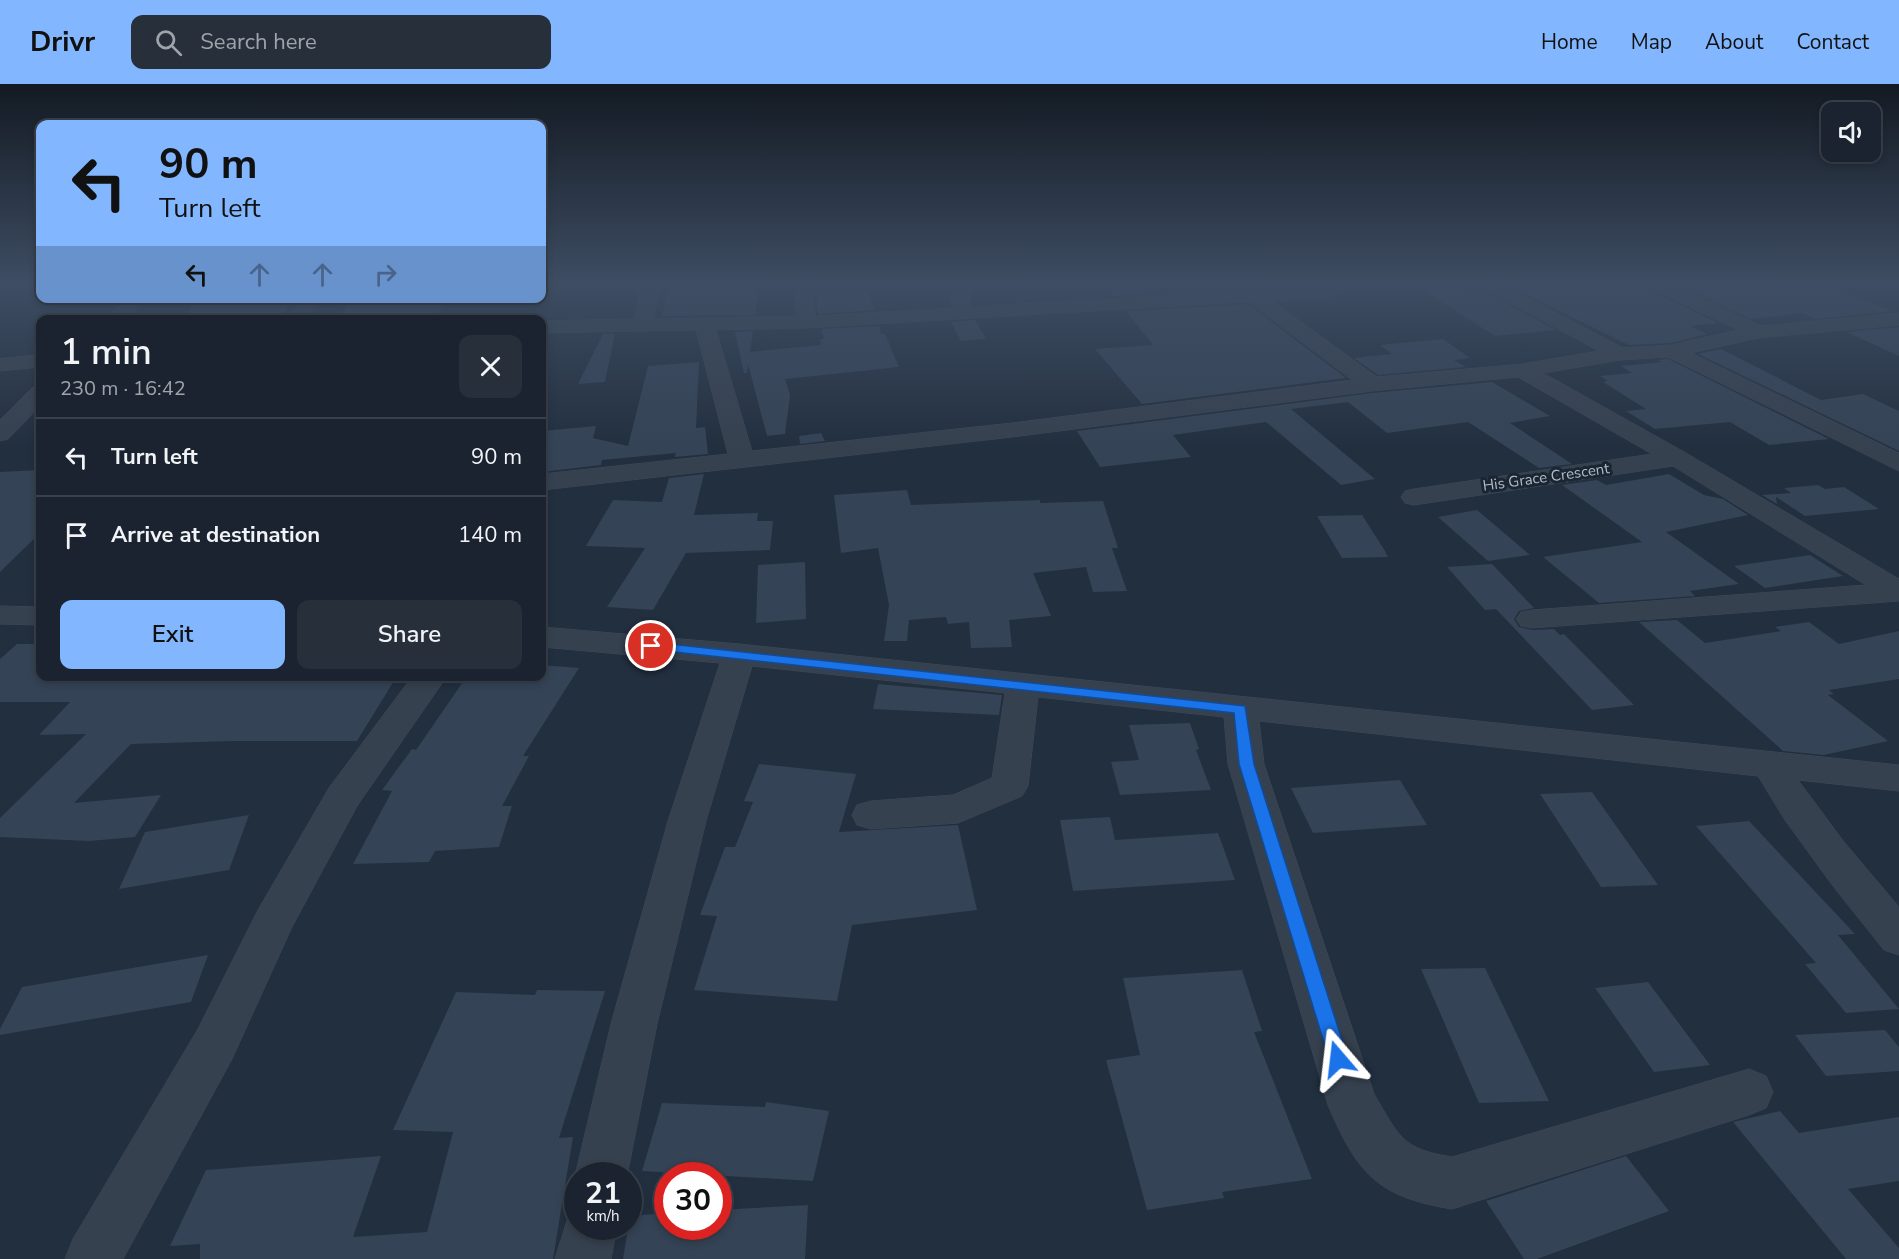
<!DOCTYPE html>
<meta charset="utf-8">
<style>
body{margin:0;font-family:"Nunito Sans",sans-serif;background:#272f3b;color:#f1f3f6;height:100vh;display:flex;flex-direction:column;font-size:22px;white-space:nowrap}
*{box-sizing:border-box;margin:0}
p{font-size:20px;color:#9fa4aa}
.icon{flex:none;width:33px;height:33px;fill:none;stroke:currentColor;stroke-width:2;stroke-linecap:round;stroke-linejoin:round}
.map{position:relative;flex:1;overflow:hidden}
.side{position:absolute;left:36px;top:231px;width:510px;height:366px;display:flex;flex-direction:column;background:#1a232f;border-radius:12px;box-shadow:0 3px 9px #0003,0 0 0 2px #38404b}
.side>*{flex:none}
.hud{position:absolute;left:36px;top:36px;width:510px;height:183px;border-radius:12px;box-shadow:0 3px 9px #0003,0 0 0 2px #38404b;background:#82b7ff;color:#111;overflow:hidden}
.controls{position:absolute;left:1821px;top:18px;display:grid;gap:12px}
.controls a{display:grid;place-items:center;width:60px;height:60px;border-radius:12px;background:#1a232f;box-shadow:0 3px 9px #0003,0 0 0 2px #38404b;font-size:30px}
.speed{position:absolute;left:564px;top:1078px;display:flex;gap:12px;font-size:30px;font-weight:700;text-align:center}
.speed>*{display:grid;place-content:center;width:78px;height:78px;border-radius:50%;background:#1a232f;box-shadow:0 3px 9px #0003,0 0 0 2px #38404b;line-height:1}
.speed small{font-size:15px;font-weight:400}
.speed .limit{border:9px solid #d22;background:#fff;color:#111}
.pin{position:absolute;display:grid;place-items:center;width:51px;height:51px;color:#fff;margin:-26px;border:3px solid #fff;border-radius:50%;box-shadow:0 2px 6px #0007}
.me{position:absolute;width:66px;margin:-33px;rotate:343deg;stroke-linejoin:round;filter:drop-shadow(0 0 4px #0008)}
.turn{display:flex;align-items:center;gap:21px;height:126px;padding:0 24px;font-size:27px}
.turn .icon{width:78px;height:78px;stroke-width:2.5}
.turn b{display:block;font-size:42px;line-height:51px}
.lanes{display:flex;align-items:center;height:57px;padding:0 24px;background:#0003;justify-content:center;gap:30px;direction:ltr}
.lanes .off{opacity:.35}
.round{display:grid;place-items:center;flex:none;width:63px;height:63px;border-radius:12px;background:#272f3b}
.summary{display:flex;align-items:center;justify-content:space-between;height:102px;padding:0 24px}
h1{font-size:36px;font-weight:600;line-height:45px}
.cta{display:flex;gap:12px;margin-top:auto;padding:12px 24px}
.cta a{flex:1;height:69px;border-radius:12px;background:#82b7ff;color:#111;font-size:24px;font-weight:600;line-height:69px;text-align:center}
.cta a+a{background:#272f3b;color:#f1f3f6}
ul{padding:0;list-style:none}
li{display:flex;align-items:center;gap:18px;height:78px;padding:0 24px;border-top:2px solid #38404b}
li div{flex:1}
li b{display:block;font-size:22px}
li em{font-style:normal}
header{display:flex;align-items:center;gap:36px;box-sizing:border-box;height:84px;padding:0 30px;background:#82b7ff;color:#111}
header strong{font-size:28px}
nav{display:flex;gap:33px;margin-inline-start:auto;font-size:21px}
.search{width:420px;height:54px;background:#272f3b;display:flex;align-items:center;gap:15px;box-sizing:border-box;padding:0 21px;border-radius:12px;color:#9fa4aa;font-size:22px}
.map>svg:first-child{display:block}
.building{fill:#344355}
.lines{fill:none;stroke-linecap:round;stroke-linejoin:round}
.minor-casing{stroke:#3f4a58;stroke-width:1}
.minor{fill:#36414f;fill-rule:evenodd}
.route{fill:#1a73e8;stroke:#114b97;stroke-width:1.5}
.labels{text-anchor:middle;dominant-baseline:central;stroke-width:6;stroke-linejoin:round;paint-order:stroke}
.far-street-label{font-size:15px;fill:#b2bcca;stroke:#1b2633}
</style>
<header>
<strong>Drivr</strong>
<div class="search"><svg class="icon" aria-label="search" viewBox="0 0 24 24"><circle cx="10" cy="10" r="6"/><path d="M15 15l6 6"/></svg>Search here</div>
<nav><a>Home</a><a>Map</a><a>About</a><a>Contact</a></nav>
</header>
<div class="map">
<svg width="1899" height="1175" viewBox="0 0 1899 1175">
<rect width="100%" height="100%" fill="#222f3f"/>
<!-- building -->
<path class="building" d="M 736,199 L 760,199 L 755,231 L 662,232 L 668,204 L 736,202 Z
M 1103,199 L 1138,199 L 1147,210 L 1114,212 Z
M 1412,199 L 1453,199 L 1469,208 L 1481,206 L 1556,246 L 1495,252 Z
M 1545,199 L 1644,199 L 1648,205 L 1718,239 L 1690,242 L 1707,250 L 1671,259 L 1629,261 L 1511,203 Z
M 1673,199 L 1822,199 L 1892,227 L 1815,235 L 1802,229 L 1751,235 Z
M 840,206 L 840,208 L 868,207 L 874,226 L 818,230 L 816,208 Z
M 198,214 L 293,214 L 280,236 L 182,236 Z
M 352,214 L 447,214 L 435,235 L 337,236 Z
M 1248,220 L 1346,294 L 1142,320 L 1095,265 L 1153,261 L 1126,227 Z
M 975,236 L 986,255 L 961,257 L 951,238 Z
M 879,242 L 881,250 L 885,250 L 899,283 L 785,295 L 790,311 L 785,350 L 767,352 L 748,280 L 747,289 L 744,289 L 735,248 L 753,247 L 750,268 L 821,261 L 820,255 L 824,255 L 821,245 Z
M 1899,243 L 1899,272 L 1846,248 Z
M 603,250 L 615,250 L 605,298 L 578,300 Z
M 1443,255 L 1470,274 L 1454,276 L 1466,283 L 1378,291 L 1354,274 L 1392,270 L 1380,261 Z
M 1721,265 L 1821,316 L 1863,310 L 1899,327 L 1899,367 L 1698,270 Z
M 1668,275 L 1829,355 L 1769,361 L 1730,338 L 1655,345 L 1626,327 L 1646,325 L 1603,298 L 1608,297 L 1600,292 L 1632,289 L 1621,282 L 1662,278 L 1658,276 Z
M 699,278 L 696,344 L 705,343 L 708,370 L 675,373 L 676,369 L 602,376 L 601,381 L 542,388 L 542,347 L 596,342 L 593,354 L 628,362 L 648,282 Z
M 1492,298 L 1550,332 L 1510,339 L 1572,380 L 1539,384 L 1468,338 L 1387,349 L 1348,318 L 1291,325 L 1375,395 L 1341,401 L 1266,338 L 1173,351 L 1191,373 L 1100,383 L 1077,347 L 1372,309 Z
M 821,349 L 825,357 L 800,360 L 799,352 Z
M 40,386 L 40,449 L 0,488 L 0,388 Z
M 704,390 L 694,431 L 758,429 L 757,437 L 773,437 L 770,466 L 686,469 L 653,526 L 607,523 L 645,464 L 586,462 L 613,416 L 662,418 L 669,394 Z
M 1669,390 L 1704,411 L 1723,415 L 1748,431 L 1666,448 L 1739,500 L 1690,507 L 1695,512 L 1599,519 L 1543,473 L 1642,458 L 1562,401 L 1597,396 L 1606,401 Z
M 1818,401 L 1825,405 L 1844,403 L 1879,425 L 1805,432 L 1776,413 L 1777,420 L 1762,411 L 1791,409 L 1784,404 Z
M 907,406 L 911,421 L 1040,416 L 1040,419 L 1103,417 L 1118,464 L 1112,464 L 1127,507 L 1093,508 L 1086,483 L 1033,489 L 1051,532 L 1009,536 L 1012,563 L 971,564 L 969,538 L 948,540 L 946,533 L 909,536 L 907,557 L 884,557 L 889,521 L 878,464 L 841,469 L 834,411 Z
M 1477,426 L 1530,471 L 1488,477 L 1438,433 Z
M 1362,431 L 1385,467 L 1388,473 L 1342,474 L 1317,432 Z
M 1810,471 L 1843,492 L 1765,504 L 1734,482 Z
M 805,478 L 806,535 L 756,539 L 758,481 Z
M 1492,480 L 1534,524 L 1519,527 L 1514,535 L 1519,543 L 1532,546 L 1554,545 L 1560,551 L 1564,550 L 1634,621 L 1592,626 L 1496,525 L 1485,526 L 1447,483 Z
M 1677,536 L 1705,559 L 1781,547 L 1775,543 L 1809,538 L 1839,560 L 1899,547 L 1899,595 L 1829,606 L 1834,610 L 1828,611 L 1888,657 L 1824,671 L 1783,667 L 1639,538 Z
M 17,560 L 40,560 L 40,592 L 397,592 L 357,657 L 233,657 L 131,660 L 74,719 L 161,711 L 135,753 L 89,757 L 0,753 L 0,734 L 86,650 L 39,651 L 70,618 L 0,618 L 0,575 Z
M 542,581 L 579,584 L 523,672 L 529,672 L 502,722 L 512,722 L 499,763 L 435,767 L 429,778 L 353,780 L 392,707 L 382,706 L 412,665 L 416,666 L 467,592 L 542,592 Z
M 878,600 L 1002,611 L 999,631 L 873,625 Z
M 1190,639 L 1199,665 L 1196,666 L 1211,706 L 1120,711 L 1111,678 L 1139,676 L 1129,641 Z
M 759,680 L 856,690 L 839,748 L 958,741 L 977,826 L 852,841 L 837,917 L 694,906 L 717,832 L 700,831 L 725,763 L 735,763 L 753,718 L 744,717 Z
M 1400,696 L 1427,741 L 1313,749 L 1291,704 Z
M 1592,708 L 1658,801 L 1601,803 L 1540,710 Z
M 249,731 L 229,786 L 119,805 L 145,748 Z
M 1110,733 L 1115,756 L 1218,749 L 1235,796 L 1073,807 L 1060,736 Z
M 1749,737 L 1855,850 L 1838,851 L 1899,925 L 1846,929 L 1805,880 L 1816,879 L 1696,742 Z
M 208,871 L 191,918 L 0,951 L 0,945 L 22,903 Z
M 1485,884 L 1549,1017 L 1479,1019 L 1421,885 Z
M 1242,886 L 1262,947 L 1254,948 L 1312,1095 L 1222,1108 L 1224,1114 L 1147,1126 L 1106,976 L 1140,971 L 1123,894 Z
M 1648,898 L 1710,981 L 1654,988 L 1595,904 Z
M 537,906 L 605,907 L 559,1054 L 573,1053 L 553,1175 L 200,1175 L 200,1160 L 170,1162 L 206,1086 L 381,1072 L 353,1153 L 427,1148 L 453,1048 L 393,1046 L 456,908 L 535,911 Z
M 1885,946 L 1899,963 L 1899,987 L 1826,992 L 1795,951 Z
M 766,1018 L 829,1027 L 813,1097 L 642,1087 L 662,1019 L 765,1023 Z
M 1780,1027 L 1799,1049 L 1899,1033 L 1899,1097 L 1848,1105 L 1899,1164 L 1899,1175 L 1846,1175 L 1733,1038 Z
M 1626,1072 L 1669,1127 L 1537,1175 L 1524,1175 L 1486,1117 Z
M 808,1121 L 805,1175 L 623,1175 L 630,1132 L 668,1129 L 668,1143 L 718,1143 L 718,1126 Z"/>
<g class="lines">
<defs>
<path id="minor" d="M 641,199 L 659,199 L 654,235 L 796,232 L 795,199 L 813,199 L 815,232 L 952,224 L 951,199 L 969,199 L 971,223 L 1329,202 L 1336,204 L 1338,208 L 1336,212 L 1272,217 L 1377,293 L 1522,280 L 1599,267 L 1480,203 L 1477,199 L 1499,199 L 1623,264 L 1671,261 L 1738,246 L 1649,203 L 1646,199 L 1669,199 L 1761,242 L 1899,229 L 1899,241 L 1758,254 L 1691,269 L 1899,369 L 1899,387 L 1668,273 L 1620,276 L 1543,289 L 1686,369 L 1899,495 L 1899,517 L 1532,544 L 1521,542 L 1516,535 L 1521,528 L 1532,526 L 1866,501 L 1673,382 L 1414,421 L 1405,419 L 1401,413 L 1405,407 L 1414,405 L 1652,370 L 1518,293 L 1372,307 L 1012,353 L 542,406 L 542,390 L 728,370 L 696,246 L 542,249 L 542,237 L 634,235 ZM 1249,218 L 1352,296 L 1012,339 L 752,367 L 716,246 L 806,244 Z
M 125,214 L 145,214 L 126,236 L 106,236 Z
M 302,214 L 321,214 L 305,236 L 286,236 Z
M 40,271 L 40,283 L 0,287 L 0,275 Z
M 40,302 L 40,322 L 8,355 L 0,357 L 0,336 L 32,304 Z
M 0,522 L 40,523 L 40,541 L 0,540 Z
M 542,543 L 739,560 L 1899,681 L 1899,707 L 1798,696 L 1844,758 L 1899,823 L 1899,871 L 1884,866 L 1833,802 L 1785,736 L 1758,692 L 1259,637 L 1264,680 L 1374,1010 C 1399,1052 1401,1065 1452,1073 L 1749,985 L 1766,992 L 1773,1008 L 1766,1024 L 1749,1031 L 1452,1125 C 1377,1113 1357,1089 1328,1021 L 1228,680 L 1224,633 L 1038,613 L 1028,702 L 1022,712 L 958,739 L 871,745 L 857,741 L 852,731 L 857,721 L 871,717 L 953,711 L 992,694 L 1005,609 L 752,582 L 706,737 L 657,940 L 627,1092 L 578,1092 L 578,1098 L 575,1092 L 611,940 L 668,737 L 720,579 L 542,563 Z
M 413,592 L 447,592 L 357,722 L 292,843 L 232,975 L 123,1175 L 65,1175 L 73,1155 L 198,945 L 258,826 L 329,704 Z
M 578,1121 L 578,1143 L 617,1143 L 611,1175 L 555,1175 L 571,1124 Z"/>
</defs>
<!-- minor casing -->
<use href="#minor" class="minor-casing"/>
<!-- minor -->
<use href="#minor" class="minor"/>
</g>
<!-- sky -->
<linearGradient id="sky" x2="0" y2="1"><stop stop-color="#131a23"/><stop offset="0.55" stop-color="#3e4d63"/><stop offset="1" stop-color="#3e4d63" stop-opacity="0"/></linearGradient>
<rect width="1899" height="363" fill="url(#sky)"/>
<!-- route -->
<path class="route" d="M 651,558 L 1245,622 L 1254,680 L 1348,975 L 1345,982 L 1338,984 L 1331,982 L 1329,975 L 1239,680 L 1234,629 L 647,565 L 647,559 Z"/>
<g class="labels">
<!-- far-street labels -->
<g class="far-street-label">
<text transform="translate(1546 393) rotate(-8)">His Grace Crescent</text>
</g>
</g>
</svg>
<div class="controls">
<a><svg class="icon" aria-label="sound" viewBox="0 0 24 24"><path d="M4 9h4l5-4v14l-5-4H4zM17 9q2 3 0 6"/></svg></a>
</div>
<div class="speed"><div>21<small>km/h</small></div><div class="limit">30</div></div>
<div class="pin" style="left:651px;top:562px;background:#d93025"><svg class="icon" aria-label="arrive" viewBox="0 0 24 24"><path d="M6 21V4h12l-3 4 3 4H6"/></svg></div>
<svg class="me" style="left:1338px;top:975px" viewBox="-20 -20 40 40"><path d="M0-17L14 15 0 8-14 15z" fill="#1a73e8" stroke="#fff" stroke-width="4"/></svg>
<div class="hud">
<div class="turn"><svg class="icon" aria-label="left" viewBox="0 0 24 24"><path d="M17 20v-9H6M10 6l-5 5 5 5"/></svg><div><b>90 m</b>Turn left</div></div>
<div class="lanes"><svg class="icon" aria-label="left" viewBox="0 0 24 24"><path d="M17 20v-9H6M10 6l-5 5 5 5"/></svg><svg class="icon off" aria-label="ahead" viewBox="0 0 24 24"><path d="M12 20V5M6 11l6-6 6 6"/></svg><svg class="icon off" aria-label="ahead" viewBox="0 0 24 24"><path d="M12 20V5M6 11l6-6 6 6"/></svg><svg class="icon off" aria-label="right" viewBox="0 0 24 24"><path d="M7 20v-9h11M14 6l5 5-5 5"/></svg></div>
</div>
<section class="side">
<div class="summary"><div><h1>1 min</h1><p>230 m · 16:42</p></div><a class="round"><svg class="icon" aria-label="close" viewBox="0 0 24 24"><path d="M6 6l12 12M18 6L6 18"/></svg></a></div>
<ul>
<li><svg class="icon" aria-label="left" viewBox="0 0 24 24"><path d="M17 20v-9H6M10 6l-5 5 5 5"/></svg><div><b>Turn left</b></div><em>90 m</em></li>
<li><svg class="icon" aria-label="arrive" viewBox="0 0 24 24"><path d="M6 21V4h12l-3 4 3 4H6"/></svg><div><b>Arrive at destination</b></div><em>140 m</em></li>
</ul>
<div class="cta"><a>Exit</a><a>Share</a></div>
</section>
</div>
